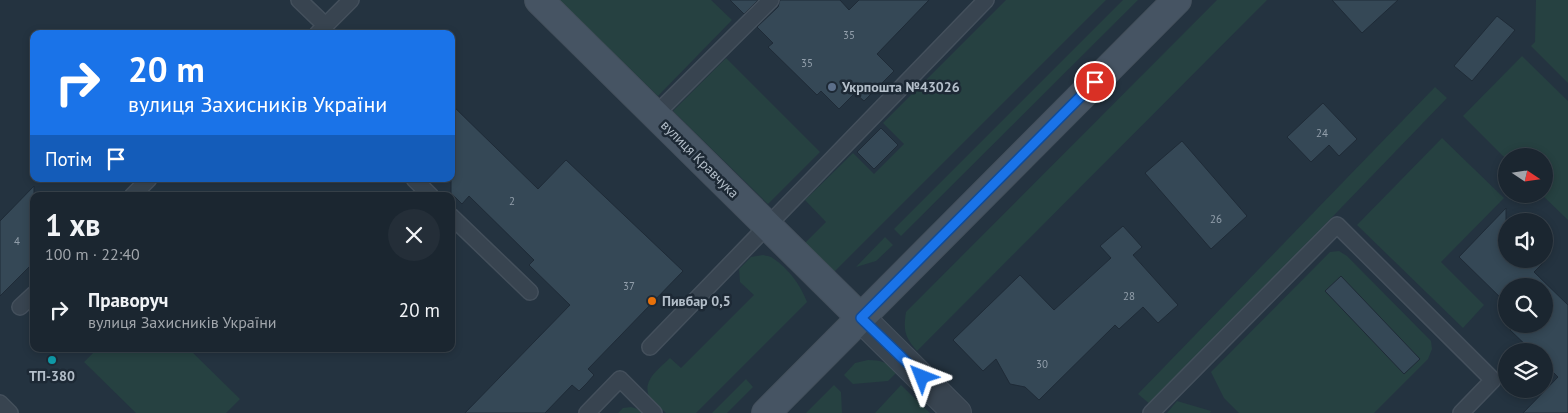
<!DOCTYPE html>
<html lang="uk">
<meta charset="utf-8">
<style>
body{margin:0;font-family:"PT Sans",sans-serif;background:#242e38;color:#f1f3f6;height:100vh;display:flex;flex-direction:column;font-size:19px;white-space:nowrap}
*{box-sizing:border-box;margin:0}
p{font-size:16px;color:#a0a5ab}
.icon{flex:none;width:28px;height:28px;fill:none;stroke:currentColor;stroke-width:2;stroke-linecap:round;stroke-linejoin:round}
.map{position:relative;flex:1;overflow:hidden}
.panel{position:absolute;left:30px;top:192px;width:425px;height:160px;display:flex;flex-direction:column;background:#1b2630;border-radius:10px;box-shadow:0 2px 8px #0003,0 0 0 1px #39434c}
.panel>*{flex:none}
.guide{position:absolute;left:30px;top:30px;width:425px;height:152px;border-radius:10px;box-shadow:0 2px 8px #0003,0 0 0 1px #39434c;background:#1a73e8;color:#fff;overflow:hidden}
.needle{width:32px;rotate:103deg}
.tools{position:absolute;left:1498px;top:148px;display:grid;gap:10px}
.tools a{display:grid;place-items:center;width:55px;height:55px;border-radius:50%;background:#1b2630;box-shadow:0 2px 8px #0003,0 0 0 1px #39434c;font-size:25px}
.pin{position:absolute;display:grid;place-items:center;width:42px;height:42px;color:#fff;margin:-21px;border:2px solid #fff;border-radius:50%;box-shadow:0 1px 5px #0007}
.me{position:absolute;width:55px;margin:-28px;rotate:315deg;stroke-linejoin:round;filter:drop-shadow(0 0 4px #0008)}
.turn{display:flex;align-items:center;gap:18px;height:105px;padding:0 15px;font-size:22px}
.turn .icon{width:65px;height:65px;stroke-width:2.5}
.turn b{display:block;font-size:35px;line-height:42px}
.then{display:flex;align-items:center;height:48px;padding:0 15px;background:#0003;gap:10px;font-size:19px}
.round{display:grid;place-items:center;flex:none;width:52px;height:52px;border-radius:26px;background:#242e38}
.headline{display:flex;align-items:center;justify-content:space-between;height:85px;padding:0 15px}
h1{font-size:30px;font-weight:800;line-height:38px}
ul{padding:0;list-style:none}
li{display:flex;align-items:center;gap:15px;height:65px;padding:0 15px}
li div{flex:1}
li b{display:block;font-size:19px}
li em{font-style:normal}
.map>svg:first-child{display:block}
.green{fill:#264141}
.building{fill:#354856;stroke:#1f2b37}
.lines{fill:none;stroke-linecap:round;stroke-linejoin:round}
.lane-casing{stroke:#44505c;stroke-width:18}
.street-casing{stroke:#44505c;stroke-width:30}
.secondary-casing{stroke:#44505c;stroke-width:30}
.lane{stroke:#384450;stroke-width:15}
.street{stroke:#384450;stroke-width:28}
.secondary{stroke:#465463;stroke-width:28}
.route-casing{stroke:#114b97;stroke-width:12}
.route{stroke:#1a73e8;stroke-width:9}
.service-dot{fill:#5c6f8a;stroke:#1d2935;stroke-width:2}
.food-dot{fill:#e8710a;stroke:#1d2935;stroke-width:2}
.culture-dot{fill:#0f9aa8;stroke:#1d2935;stroke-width:2}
.labels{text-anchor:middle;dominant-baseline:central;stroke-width:5;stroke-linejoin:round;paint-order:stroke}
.number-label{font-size:11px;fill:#929fab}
.poi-label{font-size:14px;font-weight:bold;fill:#b4bfca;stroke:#1d2935;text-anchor:start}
.street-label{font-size:14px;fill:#b4bfca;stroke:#1d2935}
</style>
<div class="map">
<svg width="1568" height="413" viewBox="0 0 1568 413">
<rect width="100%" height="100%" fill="#243340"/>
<!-- green -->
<path class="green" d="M 559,0 L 711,0 L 732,20 L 658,96 Z
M 1006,0 L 1106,0 L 834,272 L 805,243 L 826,222 L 805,200 L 853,153 L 874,174 L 904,144 L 883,123 Z
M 1123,0 L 1138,0 L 901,236 L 894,229 Z
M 1217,0 L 1267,0 L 917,351 C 905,337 903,331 906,312 Z
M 1536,0 L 1568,0 L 1568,83 L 1531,46 L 1535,42 Z
M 1522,56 L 1568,101 L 1568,220 L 1541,194 L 1544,194 L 1544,156 L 1506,156 L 1506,159 L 1463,116 Z
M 726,58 L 820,152 L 768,204 L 673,111 Z
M 1435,87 L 1447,98 L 1151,405 L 1138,394 Z
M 1442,138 L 1504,198 L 1441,262 L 1484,305 L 1463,328 L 1357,225 Z
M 885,237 L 893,245 L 876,261 L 856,267 Z
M 1339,251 L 1347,256 L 1431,341 L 1432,349 L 1428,359 L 1374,413 L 1239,413 L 1224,398 L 1211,372 L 1330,252 Z
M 763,255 C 767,256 771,256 774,259 C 789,269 801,286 807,302 L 696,413 L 666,413 C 661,408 652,402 649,396 C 642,380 660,368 670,358 L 681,368 L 754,295 L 740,282 L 739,269 L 751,257 Z
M 97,349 L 189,349 L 240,399 L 226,413 L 136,413 L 84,362 Z
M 868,360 C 881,360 888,363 898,371 L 888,381 L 853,384 L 844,375 L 855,363 Z
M 746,379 L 753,387 L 727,413 L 712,413 Z
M 834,385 L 841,392 L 842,413 L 806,413 Z
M 901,385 L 903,387 L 930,413 L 875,413 Z
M 1177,401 L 1211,411 L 1210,413 L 1167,413 Z
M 631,407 L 641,410 L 644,413 L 618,413 L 623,408 Z"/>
<!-- building -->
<path class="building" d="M 730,0 L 758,0 L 744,14 Z
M 780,0 L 840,0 L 849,10 L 859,0 L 929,0 L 877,54 L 894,71 L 864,101 L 855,93 L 839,109 L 821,91 L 817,95 L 768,47 L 773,43 L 757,27 L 778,7 Z
M 1332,0 L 1398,0 L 1362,33 Z
M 1497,16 L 1515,30 L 1472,81 L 1454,66 Z
M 1323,103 L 1357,139 L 1339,156 L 1329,145 L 1311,162 L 1287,137 Z
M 451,104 L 538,189 L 566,160 L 683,271 L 588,369 L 594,375 L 587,383 L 579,391 L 572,385 L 545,413 L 465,413 L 570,305 L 529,265 L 534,260 L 469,196 L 462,204 L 451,193 Z
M 881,128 L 898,145 L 874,169 L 857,152 Z
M 1182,141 L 1247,216 L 1211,249 L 1145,173 Z
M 34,186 L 34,262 L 0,296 L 0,221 Z
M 1506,208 L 1506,259 L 1547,259 L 1534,272 L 1568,305 L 1568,413 L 1523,413 L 1558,377 L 1544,363 L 1544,351 L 1532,351 L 1510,330 L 1516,324 L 1544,324 L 1544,286 L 1506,286 L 1506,303 L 1459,257 Z
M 1123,226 L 1142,247 L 1133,255 L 1178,305 L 1158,323 L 1143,307 L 1119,329 L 1115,325 L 1039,400 L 1025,387 L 1010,384 L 996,359 L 983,371 L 953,340 L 1020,275 L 1054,310 L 1111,258 L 1100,246 Z
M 1341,276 L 1420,359 L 1404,374 L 1325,291 Z"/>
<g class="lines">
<defs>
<path id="lane" d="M 299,0 L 325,25
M 317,34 L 351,0
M 655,115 L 771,0
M 414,179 L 431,196
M 132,196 L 149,179
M 451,216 L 530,292
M 20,307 L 34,294
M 650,347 L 986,0
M 0,403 L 10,413
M 587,413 L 620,379 L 654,413
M 1151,413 L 1337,225 L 1493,380 L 1461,413"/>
<path id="street" d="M 861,318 L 957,413"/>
<path id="secondary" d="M 539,0 L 861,318
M 766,413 L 1177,0"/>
</defs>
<!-- lane casing -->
<use href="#lane" class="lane-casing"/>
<!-- street casing -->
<use href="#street" class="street-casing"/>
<!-- secondary casing -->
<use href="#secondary" class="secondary-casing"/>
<!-- lane -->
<use href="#lane" class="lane"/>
<!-- street -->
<use href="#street" class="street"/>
<!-- secondary -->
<use href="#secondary" class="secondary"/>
</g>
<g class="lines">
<defs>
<path id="route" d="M 922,377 L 861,318 L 1095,82"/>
</defs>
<!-- route casing -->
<use href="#route" class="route-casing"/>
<!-- route -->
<use href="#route" class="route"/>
</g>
<!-- markers -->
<circle class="service-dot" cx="832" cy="87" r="5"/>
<circle class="food-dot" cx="652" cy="301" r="5"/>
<circle class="culture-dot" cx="52" cy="360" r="5"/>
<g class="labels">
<!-- number labels -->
<g class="number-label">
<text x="849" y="35">35</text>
<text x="807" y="63">35</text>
<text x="1322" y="133">24</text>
<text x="512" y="201">2</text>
<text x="1216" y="219">26</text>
<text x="17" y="241">4</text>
<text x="629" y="286">37</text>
<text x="1129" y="296">28</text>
<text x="1042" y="364">30</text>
</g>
<!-- poi labels -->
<g class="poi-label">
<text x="842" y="87">Укрпошта №43026</text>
<text x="662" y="301">Пивбар 0,5</text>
<text x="52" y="376" text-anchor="middle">ТП-380</text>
</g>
<!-- street labels -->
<g class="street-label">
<text transform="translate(700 159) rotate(45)">вулиця Кравчука</text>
</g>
</g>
</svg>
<div class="tools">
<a><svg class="needle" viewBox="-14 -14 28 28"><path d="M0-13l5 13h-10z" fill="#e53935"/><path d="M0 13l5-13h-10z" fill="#a0a5ab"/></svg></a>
<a><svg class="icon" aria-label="sound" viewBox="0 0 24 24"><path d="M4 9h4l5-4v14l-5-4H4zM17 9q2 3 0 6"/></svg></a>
<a><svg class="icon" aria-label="search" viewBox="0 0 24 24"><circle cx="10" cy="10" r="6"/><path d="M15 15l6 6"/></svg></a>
<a><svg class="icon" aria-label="layers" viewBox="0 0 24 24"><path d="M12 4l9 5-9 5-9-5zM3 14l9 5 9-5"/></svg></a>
</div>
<div class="pin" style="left:1095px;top:82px;background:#d93025"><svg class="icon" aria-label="arrive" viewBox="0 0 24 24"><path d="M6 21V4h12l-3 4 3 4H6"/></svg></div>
<svg class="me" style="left:922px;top:377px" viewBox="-20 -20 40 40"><path d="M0-17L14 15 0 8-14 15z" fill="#1a73e8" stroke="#fff" stroke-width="4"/></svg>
<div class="guide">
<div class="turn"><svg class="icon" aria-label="right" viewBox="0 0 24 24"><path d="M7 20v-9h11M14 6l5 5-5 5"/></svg><div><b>20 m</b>вулиця Захисників України</div></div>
<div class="then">Потім<svg class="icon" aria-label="arrive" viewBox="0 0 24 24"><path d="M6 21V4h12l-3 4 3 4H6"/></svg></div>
</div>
<section class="panel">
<div class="headline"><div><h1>1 хв</h1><p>100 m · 22:40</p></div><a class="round"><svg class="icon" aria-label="close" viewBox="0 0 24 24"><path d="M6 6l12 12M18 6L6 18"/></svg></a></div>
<ul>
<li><svg class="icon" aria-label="right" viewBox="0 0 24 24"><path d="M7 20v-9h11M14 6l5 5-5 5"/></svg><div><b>Праворуч</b><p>вулиця Захисників України</p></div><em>20 m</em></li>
</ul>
</section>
</div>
